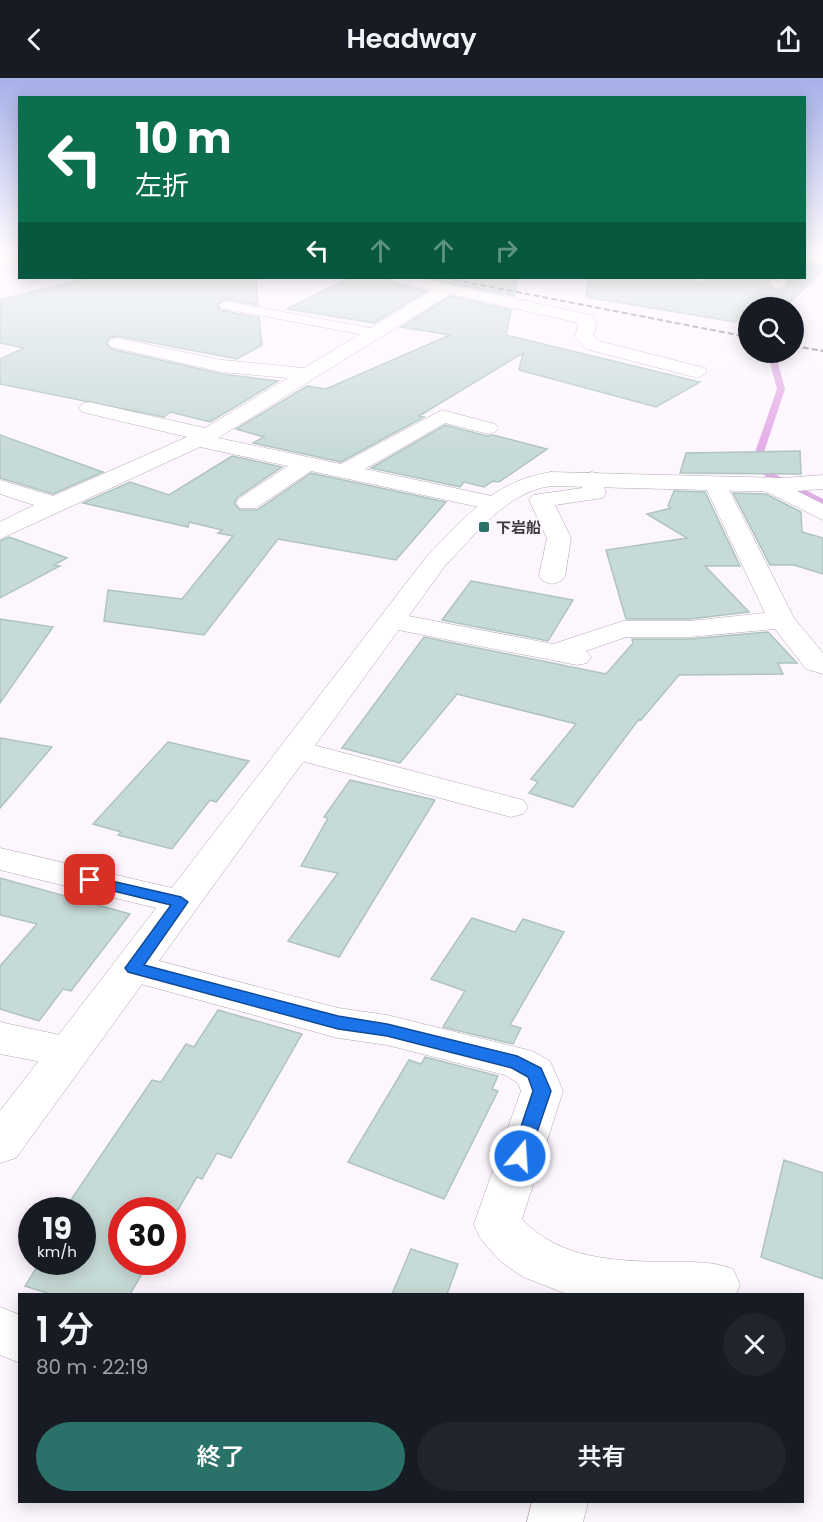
<!DOCTYPE html>
<html lang="ja">
<meta charset="utf-8">
<style>
body{margin:0;font-family:Poppins,"Noto Sans JP",sans-serif;background:#20242c;color:#f1f3f6;height:100vh;display:flex;flex-direction:column;font-size:22px;white-space:nowrap}
*{box-sizing:border-box;margin:0}
p{font-size:20px;color:#9ea1a6}
.icon{flex:none;width:33px;height:33px;fill:none;stroke:currentColor;stroke-width:2;stroke-linecap:round;stroke-linejoin:round}
.map{position:relative;flex:1;overflow:hidden}
.details{position:absolute;left:18px;top:1215px;width:786px;height:210px;display:flex;flex-direction:column;background:#171b24;border-radius:0px;box-shadow:0 3px 15px #0003}
.details>*{flex:none}
.top-card{position:absolute;left:18px;top:18px;width:788px;height:183px;border-radius:0px;box-shadow:0 3px 15px #0003;background:#0b6e4f;color:#fff;overflow:hidden}
.fabs{position:absolute;left:738px;top:219px;display:grid;gap:12px}
.fabs a{display:grid;place-items:center;width:66px;height:66px;border-radius:50%;background:#171b24;box-shadow:0 3px 15px #0003;font-size:30px}
.speed{position:absolute;left:18px;top:1119px;display:flex;gap:12px;font-size:30px;font-weight:700;text-align:center}
.speed>*{display:grid;place-content:center;width:78px;height:78px;border-radius:50%;background:#171b24;box-shadow:0 3px 15px #0003;line-height:1}
.speed small{font-size:15px;font-weight:400}
.speed .limit{border:9px solid #d22;background:#fff;color:#111}
.pin{position:absolute;display:grid;place-items:center;width:51px;height:51px;color:#fff;margin:-26px;border-radius:12px;box-shadow:0 3px 9px #0006}
.me{position:absolute;width:66px;margin:-33px;rotate:18deg;stroke-linejoin:round;filter:drop-shadow(0 0 4px #0008)}
.turn{display:flex;align-items:center;gap:21px;height:126px;padding:0 18px;font-size:27px}
.turn .icon{width:78px;height:78px;stroke-width:2.5}
.turn b{display:block;font-size:42px;line-height:51px}
.lanes{display:flex;align-items:center;height:57px;padding:0 18px;background:#0003;justify-content:center;gap:30px;direction:ltr}
.lanes .off{opacity:.35}
.round{display:grid;place-items:center;flex:none;width:63px;height:63px;border-radius:32px;background:#20242c}
.head{display:flex;align-items:center;justify-content:space-between;height:102px;padding:0 18px}
h1{font-size:36px;font-weight:600;line-height:45px}
.button{display:flex;gap:12px;margin-top:auto;padding:12px 18px}
.button a{flex:1;height:69px;border-radius:36px;background:#2a7269;color:#fff;font-size:24px;font-weight:600;line-height:69px;text-align:center}
.button a+a{background:#20242c;color:#f1f3f6}
header{display:flex;justify-content:space-between;align-items:center;height:78px;padding:0 18px;background:#171b24;font-size:27px;font-weight:600}
.map>svg:first-child{display:block}
.lines{fill:none;stroke-linecap:round;stroke-linejoin:round}
.stream{fill:#e2abe7;fill-rule:evenodd}
.building{fill:#c6dad7;stroke:#afc3c0;stroke-width:1.5}
.lane-casing{stroke:#b2a6b2;stroke-width:1}
.street-casing{stroke:#b2a6b2;stroke-width:1}
.secondary-casing{stroke:#b2a6b2;stroke-width:1}
.lane{fill:#fff;fill-rule:evenodd}
.street{fill:#fff;fill-rule:evenodd}
.secondary{fill:#fff;fill-rule:evenodd}
.rail{stroke:#787278;stroke-width:2;stroke-dasharray:6 3;stroke-linecap:butt}
.route{fill:#1a73e8;stroke:#114b97;stroke-width:1.5}
.poi-dot{fill:#2a7269;stroke:#fef6ff;stroke-width:2}
.labels{text-anchor:middle;dominant-baseline:central;stroke-width:6;stroke-linejoin:round;paint-order:stroke}
.far-poi-label{font-size:15px;font-weight:bold;fill:#3d383d;stroke:#fef6ff;text-anchor:start}
</style>
<header><svg class="icon" aria-label="back" viewBox="0 0 24 24"><path d="M15 5l-7 7 7 7"/></svg>Headway<svg class="icon" aria-label="share" viewBox="0 0 24 24"><path d="M12 15V3M7 8l5-5 5 5M5 13v7h14v-7"/></svg></header>
<div class="map">
<svg width="823" height="1444" viewBox="0 0 823 1444">
<rect width="100%" height="100%" fill="#fef6ff"/>
<g class="lines">
<!-- stream -->
<path class="stream" d="M 709,200 L 715,200 L 748,238 L 748,244 L 746,243 Z
M 767,274 L 775,274 L 785,311 L 761,383 L 771,394 L 823,421 L 823,428 L 765,398 L 752,383 L 777,311 Z"/>
</g>
<!-- building -->
<path class="building" d="M 804,185 L 823,188 L 823,191 L 784,230 L 748,230 L 748,239 L 742,239 L 735,244 L 586,219 L 588,200 L 689,200 L 699,207 L 710,200 L 770,200 L 766,206 L 777,213 L 784,210 L 792,200 L 804,200 Z
M 87,200 L 256,200 L 258,227 L 225,221 L 217,226 L 220,232 L 259,240 L 262,267 L 237,281 L 117,258 L 109,260 L 106,265 L 111,271 L 222,296 L 278,303 L 210,344 L 171,334 L 164,339 L 0,306 L 0,281 L 24,270 L 0,265 L 0,222 Z
M 349,200 L 389,200 L 393,205 L 427,213 L 374,245 L 287,231 Z
M 427,200 L 517,200 L 514,218 Z
M 450,218 L 511,232 L 506,257 L 700,304 L 656,329 L 519,292 L 523,275 L 419,338 L 424,339 L 341,384 L 253,365 L 264,359 L 236,351 L 307,308 L 326,311 L 450,257 L 401,249 Z
M 445,347 L 487,358 L 493,357 L 547,371 L 499,404 L 493,403 L 484,409 L 464,404 L 460,409 L 371,390 Z
M 0,357 L 103,394 L 53,416 L 0,400 Z
M 800,373 L 801,396 L 680,395 L 686,375 Z
M 232,378 L 282,389 L 238,419 L 234,425 L 240,432 L 257,432 L 311,395 L 446,424 L 396,482 L 278,461 L 204,557 L 104,543 L 108,512 L 182,521 L 233,458 L 218,455 L 222,452 L 189,444 L 188,449 L 83,425 L 130,404 L 169,417 Z
M 674,413 L 705,414 L 740,488 L 705,488 L 749,534 L 690,541 L 626,541 L 606,472 L 687,460 L 647,436 L 671,430 L 668,428 Z
M 733,415 L 766,416 L 801,434 L 802,454 L 823,460 L 823,496 L 794,487 L 770,487 Z
M 9,459 L 67,480 L 54,487 L 60,488 L 0,520 L 0,463 Z
M 471,503 L 573,522 L 548,563 L 442,542 Z
M 0,541 L 53,549 L 0,625 Z
M 768,554 L 797,585 L 778,585 L 783,596 L 679,597 L 641,642 L 639,641 L 573,729 L 529,715 L 538,704 L 531,701 L 576,646 L 457,616 L 400,685 L 342,670 L 424,559 L 606,596 L 633,565 L 632,561 L 690,561 Z
M 0,660 L 52,669 L 0,730 Z
M 168,664 L 249,683 L 216,724 L 210,722 L 172,771 L 118,757 L 121,754 L 93,746 Z
M 350,702 L 435,722 L 339,879 L 288,863 L 338,795 L 301,788 L 328,740 L 324,739 Z
M 0,800 L 130,836 L 71,913 L 63,911 L 39,943 L 0,931 L 0,888 L 37,846 L 0,837 Z
M 472,840 L 515,854 L 523,841 L 564,854 L 510,947 L 521,950 L 513,966 L 443,949 L 465,913 L 431,901 Z
M 218,932 L 302,956 L 231,1080 L 217,1075 L 202,1101 L 197,1099 L 172,1142 L 172,1132 L 122,1132 L 122,1184 L 149,1184 L 130,1216 L 50,1216 L 25,1208 L 40,1184 L 82,1184 L 82,1132 L 64,1132 L 152,1002 L 161,1004 L 186,966 L 194,969 Z
M 425,979 L 498,998 L 492,1011 L 498,1013 L 444,1121 L 348,1084 L 409,982 L 421,986 Z
M 784,1082 L 823,1095 L 823,1201 L 761,1179 Z
M 411,1171 L 458,1186 L 447,1216 L 392,1216 Z"/>
<g class="lines">
<defs>
<path id="lane" d="M 225,223 L 375,251 L 382,255 L 375,259 L 220,230 L 219,227 Z"/>
<path id="street" d="M 20,175 L 20,183 L 0,187 L 0,177 Z
M 804,175 L 823,176 L 823,186 L 804,183 Z
M 391,200 L 419,200 L 591,237 L 597,246 L 593,257 L 598,263 L 705,290 L 707,294 L 698,300 L 586,271 L 575,258 L 579,245 L 450,216 L 218,360 L 341,386 L 442,332 L 495,346 L 498,350 L 495,354 L 488,356 L 445,345 L 365,391 L 501,420 L 505,425 L 501,430 L 493,432 L 311,393 L 256,430 L 240,430 L 236,425 L 240,420 L 288,388 L 200,369 L 0,461 L 0,444 L 34,427 L 0,416 L 0,402 L 53,418 L 187,359 L 82,334 L 79,330 L 82,326 L 89,324 L 205,350 L 288,300 L 222,294 L 111,269 L 108,265 L 111,261 L 117,260 L 222,282 L 304,290 L 433,212 L 393,203 Z
M 691,200 L 708,200 L 700,205 Z
M 773,200 L 790,200 L 782,209 L 776,211 L 768,206 Z
M 592,394 L 600,396 L 606,415 L 603,420 L 555,427 L 571,460 L 565,498 L 561,503 L 552,506 L 543,503 L 539,498 L 547,460 L 529,422 L 533,417 L 582,410 L 581,401 L 584,396 Z
M 715,399 L 723,401 L 726,406 L 794,540 L 823,575 L 823,596 L 806,591 L 775,551 L 690,559 L 626,559 L 586,573 L 591,579 L 587,585 L 577,587 L 393,551 L 383,549 L 379,543 L 383,537 L 393,535 L 553,566 L 623,543 L 690,543 L 765,535 L 704,406 L 707,401 Z
M 769,399 L 823,426 L 823,442 L 761,411 L 758,406 L 761,401 Z
M 298,663 L 523,722 L 528,729 L 523,736 L 511,739 L 287,679 L 282,672 L 287,665 Z
M 0,770 L 181,812 L 194,815 L 199,824 L 194,833 L 181,836 L 0,792 Z
M 133,876 L 338,930 L 387,937 L 532,973 L 550,983 L 563,1013 L 522,1141 C 560,1182 616,1183 669,1184 C 692,1184 712,1183 733,1191 L 740,1207 L 736,1216 L 567,1216 L 523,1199 L 500,1183 L 480,1160 L 474,1146 L 521,1013 L 518,1005 L 505,997 L 387,967 L 338,960 L 119,900 L 114,890 L 119,880 Z
M 0,944 L 83,962 L 89,973 L 83,984 L 68,989 L 0,976 Z
M 0,1229 L 20,1237 L 20,1285 L 0,1277 Z
M 532,1424 L 588,1424 L 583,1444 L 527,1444 Z"/>
<path id="secondary" d="M 551,394 L 783,400 L 823,397 L 823,411 L 783,414 L 551,408 C 506,414 475,457 445,488 L 16,1080 L 0,1085 L 0,1033 L 427,478 C 467,438 493,403 551,394 Z"/>
</defs>
<!-- lane casing -->
<use href="#lane" class="lane-casing"/>
<!-- street casing -->
<use href="#street" class="street-casing"/>
<!-- secondary casing -->
<use href="#secondary" class="secondary-casing"/>
<!-- lane -->
<use href="#lane" class="lane"/>
<!-- street -->
<use href="#street" class="street"/>
<!-- secondary -->
<use href="#secondary" class="secondary"/>
<!-- rail -->
<path class="rail" d="M 445,200 L 748,259
M 794,268 L 823,273"/>
</g>
<!-- sky -->
<linearGradient id="sky" x2="0" y2="1"><stop stop-color="#a5b0e8"/><stop offset="0.46" stop-color="#fffbff"/><stop offset="1" stop-color="#fffbff" stop-opacity="0"/></linearGradient>
<rect width="823" height="377" fill="url(#sky)"/>
<!-- route -->
<path class="route" d="M 90,798 L 181,819 L 188,824 L 144,887 L 338,938 L 387,946 L 517,978 L 541,990 L 551,1013 L 527,1084 L 520,1086 L 514,1084 L 511,1078 L 533,1013 L 528,999 L 512,990 L 387,958 L 338,951 L 128,894 L 125,890 L 128,886 L 171,827 L 85,806 L 83,802 L 85,799 Z"/>
<!-- markers -->
<rect class="poi-dot" x="478" y="443" width="12" height="12" rx="3"/>
<g class="labels">
<!-- far-poi labels -->
<g class="far-poi-label">
<text x="496" y="449">下岩船</text>
</g>
</g>
</svg>
<div class="fabs">
<a><svg class="icon" aria-label="search" viewBox="0 0 24 24"><circle cx="10" cy="10" r="6"/><path d="M15 15l6 6"/></svg></a>
</div>
<div class="speed"><div>19<small>km/h</small></div><div class="limit">30</div></div>
<div class="pin" style="left:90px;top:802px;background:#d93025"><svg class="icon" aria-label="arrive" viewBox="0 0 24 24"><path d="M6 21V4h12l-3 4 3 4H6"/></svg></div>
<svg class="me" style="left:520px;top:1078px" viewBox="-20 -20 40 40"><circle r="17" fill="#1a73e8" stroke="#fff" stroke-width="3"/><path d="M0-11L8 9 0 5-8 9z" fill="#fff"/></svg>
<div class="top-card">
<div class="turn"><svg class="icon" aria-label="left" viewBox="0 0 24 24"><path d="M17 20v-9H6M10 6l-5 5 5 5"/></svg><div><b>10 m</b>左折</div></div>
<div class="lanes"><svg class="icon" aria-label="left" viewBox="0 0 24 24"><path d="M17 20v-9H6M10 6l-5 5 5 5"/></svg><svg class="icon off" aria-label="ahead" viewBox="0 0 24 24"><path d="M12 20V5M6 11l6-6 6 6"/></svg><svg class="icon off" aria-label="ahead" viewBox="0 0 24 24"><path d="M12 20V5M6 11l6-6 6 6"/></svg><svg class="icon off" aria-label="right" viewBox="0 0 24 24"><path d="M7 20v-9h11M14 6l5 5-5 5"/></svg></div>
</div>
<section class="details">
<div class="head"><div><h1>1 分</h1><p>80 m · 22:19</p></div><a class="round"><svg class="icon" aria-label="close" viewBox="0 0 24 24"><path d="M6 6l12 12M18 6L6 18"/></svg></a></div>
<div class="button"><a>終了</a><a>共有</a></div>
</section>
</div>
